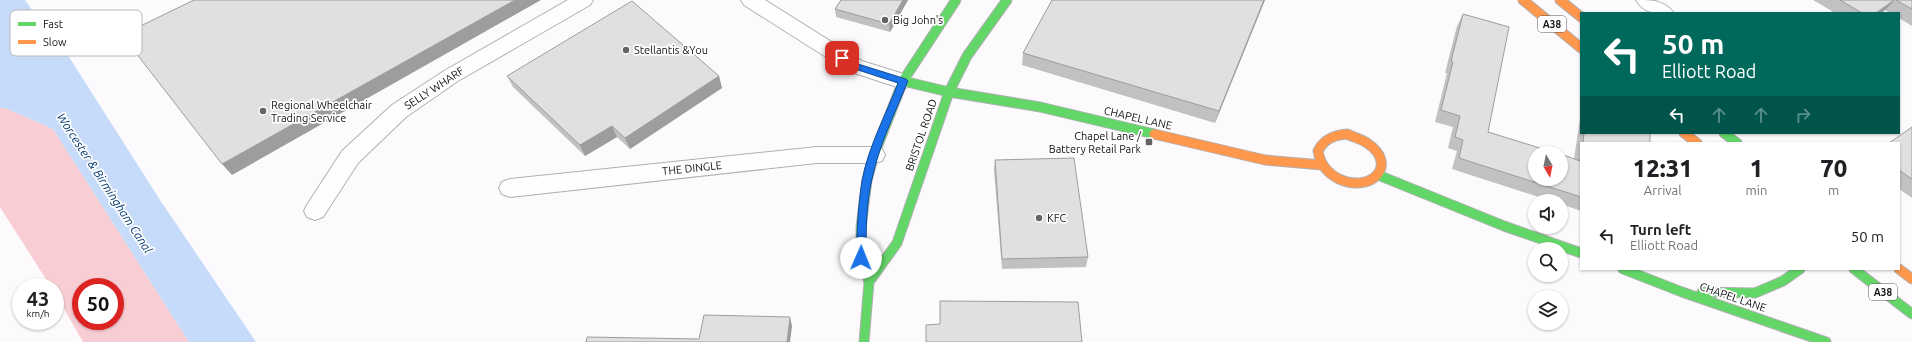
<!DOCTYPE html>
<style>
body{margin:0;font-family:Ubuntu,sans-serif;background:#f2f2f2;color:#202124;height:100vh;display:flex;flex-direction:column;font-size:15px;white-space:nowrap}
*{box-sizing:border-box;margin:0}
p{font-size:13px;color:#757577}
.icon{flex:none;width:22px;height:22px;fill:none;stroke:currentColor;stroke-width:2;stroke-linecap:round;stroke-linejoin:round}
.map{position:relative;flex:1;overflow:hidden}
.details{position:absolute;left:1580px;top:142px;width:320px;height:128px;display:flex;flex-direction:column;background:#fff;border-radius:0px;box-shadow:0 1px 3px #0004}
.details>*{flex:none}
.banner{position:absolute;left:1580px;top:12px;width:320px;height:122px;border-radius:0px;box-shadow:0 1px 3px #0004;background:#00695c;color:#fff;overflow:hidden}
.needle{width:26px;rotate:170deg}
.buttons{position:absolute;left:1528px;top:146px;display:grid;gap:8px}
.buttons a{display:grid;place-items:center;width:40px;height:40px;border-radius:50%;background:#fff;box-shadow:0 1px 3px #0004;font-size:20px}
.speed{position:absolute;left:12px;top:278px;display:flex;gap:8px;font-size:20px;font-weight:700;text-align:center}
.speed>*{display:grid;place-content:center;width:52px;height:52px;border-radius:50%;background:#fff;box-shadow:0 1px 3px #0004;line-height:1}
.speed small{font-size:10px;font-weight:400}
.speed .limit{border:6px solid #d22;background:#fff;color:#111}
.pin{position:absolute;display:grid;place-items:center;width:34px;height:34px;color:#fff;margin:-17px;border-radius:8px;box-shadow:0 2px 6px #0006}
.me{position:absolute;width:44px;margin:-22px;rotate:1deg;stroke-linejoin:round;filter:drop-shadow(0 0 3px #0008)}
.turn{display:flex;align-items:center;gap:14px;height:84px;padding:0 16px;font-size:18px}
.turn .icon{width:52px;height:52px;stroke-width:2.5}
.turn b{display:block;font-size:28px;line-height:34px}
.lanes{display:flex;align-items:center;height:38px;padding:0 16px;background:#0003;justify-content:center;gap:20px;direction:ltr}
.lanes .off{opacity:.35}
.eta{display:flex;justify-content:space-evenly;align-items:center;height:68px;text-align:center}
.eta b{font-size:24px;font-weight:800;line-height:28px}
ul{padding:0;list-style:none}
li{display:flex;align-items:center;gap:12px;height:52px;padding:0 16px}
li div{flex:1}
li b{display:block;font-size:15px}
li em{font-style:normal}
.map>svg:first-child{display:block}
.forest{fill:#f8cdd3;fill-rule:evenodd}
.water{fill:#c6dbf9}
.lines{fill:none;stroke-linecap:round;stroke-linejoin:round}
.street-casing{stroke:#b1b0b2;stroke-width:2}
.fast-casing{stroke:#b1b0b2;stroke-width:11}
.slow-casing{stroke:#b1b0b2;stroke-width:11}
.street{fill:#fffeff;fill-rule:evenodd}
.fast{stroke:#63d668;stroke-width:9}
.slow{stroke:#ff974d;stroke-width:9}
.wall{fill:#c2c0c2}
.shaded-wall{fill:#9e9c9e}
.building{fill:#e2dfe2;stroke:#9e9c9e}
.route{fill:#1a73e8;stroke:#114b97}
.poi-dot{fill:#656366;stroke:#fff;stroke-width:1.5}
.labels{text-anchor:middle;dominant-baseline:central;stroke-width:3.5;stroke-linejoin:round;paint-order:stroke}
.shield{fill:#fff;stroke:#5a595b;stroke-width:1}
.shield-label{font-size:10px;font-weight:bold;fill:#141215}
.poi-label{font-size:11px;fill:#141215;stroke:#fff;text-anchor:start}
.street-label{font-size:11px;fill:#141215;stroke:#fff}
.water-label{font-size:12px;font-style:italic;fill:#023872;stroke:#fff}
.key{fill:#fff;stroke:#b8b8b9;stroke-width:1}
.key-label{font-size:11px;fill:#141215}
</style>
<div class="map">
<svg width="1912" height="342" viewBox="0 0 1912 342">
<rect width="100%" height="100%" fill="#fcfafd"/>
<!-- forest -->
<path class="forest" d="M 0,108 L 5,108 L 53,129 L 189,342 L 83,342 L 55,293 L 55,287 L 51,287 L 0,207 ZM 81,287 L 115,287 L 115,321 L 81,321 Z"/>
<!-- water -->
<path class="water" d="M 0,0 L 25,0 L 57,47 L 69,57 L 160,200 L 256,342 L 189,342 L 53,129 L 5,108 L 0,108 Z"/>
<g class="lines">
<defs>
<path id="street" d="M 568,0 L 593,0 L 590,5 L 458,81 L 406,117 L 358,163 L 323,217 L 315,220 L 307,217 L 304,211 L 307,205 L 342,151 L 392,105 L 444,71 Z
M 741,0 L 765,0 L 862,61 L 910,76 L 913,81 L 910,86 L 903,89 L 848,71 L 744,5 Z
M 1636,0 C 1652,0 1664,0 1674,13 C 1658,13 1646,16 1636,0 Z
M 817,147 L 874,147 L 882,149 L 885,155 L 882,161 L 874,163 L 817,163 L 510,197 L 502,194 L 499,188 L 502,182 L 510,179 Z"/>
<path id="fast" d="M 903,81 L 949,92 L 1040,107 L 1154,134
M 1724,133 L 1737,143
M 1378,175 L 1504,226 L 1581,253
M 1623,269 L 1682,292 L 1826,342
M 1854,269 L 1912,314
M 869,282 L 897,243 L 949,92 L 967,56 L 1007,0
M 1702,292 L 1755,293 L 1783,281 L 1800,269
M 864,342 L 869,282 L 861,258 L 861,227 L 867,180 L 874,155 L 903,81 L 956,0"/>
<path id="slow" d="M 1523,0 L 1581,48
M 1560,0 L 1581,17
M 1684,133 L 1697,143
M 1154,134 L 1265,160 L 1322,165
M 1347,134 C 1353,137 1361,139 1367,143 C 1399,164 1372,194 1339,179 C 1327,173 1320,164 1318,151 C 1324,139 1334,135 1347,134 Z
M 1899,269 L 1912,279"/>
</defs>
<!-- street casing -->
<use href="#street" class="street-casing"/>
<!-- fast casing -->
<use href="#fast" class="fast-casing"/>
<!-- slow casing -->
<use href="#slow" class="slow-casing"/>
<!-- street -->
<use href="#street" class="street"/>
<!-- fast -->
<use href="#fast" class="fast"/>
<!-- slow -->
<use href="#slow" class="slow"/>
</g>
<!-- wall -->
<path class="wall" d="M 841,0 L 908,0 L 890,32 L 836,17 L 835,9 Z
M 1052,0 L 1265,0 L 1215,123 L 1022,65 L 1023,53 Z
M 1813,0 L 1912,0 L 1912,26 L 1899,18 L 1899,13 L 1890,13 L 1885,10 L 1881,13 L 1835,13 Z
M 1463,14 L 1488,132 L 1574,159 L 1580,119 L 1581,117 L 1581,133 L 1650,133 L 1650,143 L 1581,143 L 1581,211 L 1561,204 L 1561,201 L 1551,201 L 1452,169 L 1457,151 L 1448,148 L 1453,127 L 1435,122 L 1447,73 L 1445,73 L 1457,26 Z
M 507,76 L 719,76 L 722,88 L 630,149 L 617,137 L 585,156 L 513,87 Z
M 1912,127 L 1912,198 L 1899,189 L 1899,143 Z
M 995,160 L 1088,257 L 1086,267 L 1002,269 L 994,170 Z"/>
<!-- shaded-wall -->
<path class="shaded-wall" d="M 515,0 L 541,0 L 232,175 L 222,164 Z
M 903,0 L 908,0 L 890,32 L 889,24 Z
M 1264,0 L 1265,0 L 1215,123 L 1219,111 Z
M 1895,0 L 1885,10 L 1881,13 L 1876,13 Z
M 719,76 L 722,88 L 630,149 L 625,138 Z
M 612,126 L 617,137 L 585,156 L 580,145 Z
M 790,317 L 792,326 L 790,342 L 787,342 Z"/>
<!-- building -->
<path class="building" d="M 194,0 L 515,0 L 222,164 L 122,35 Z
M 841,0 L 903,0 L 889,24 L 835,9 Z
M 1052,0 L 1264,0 L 1219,111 L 1023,53 Z
M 1840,0 L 1894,0 L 1876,13 L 1862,13 Z
M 1896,0 L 1912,0 L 1912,9 Z
M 632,1 L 719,76 L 625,138 L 612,126 L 580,145 L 507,76 Z
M 1463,14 L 1509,27 L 1488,132 L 1556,153 L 1535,153 L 1535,179 L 1561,179 L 1561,154 L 1580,161 L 1581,156 L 1581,197 L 1459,158 L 1463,140 L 1455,137 L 1460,116 L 1441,110 L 1453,62 L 1451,61 Z
M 1912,127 L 1912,179 L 1899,170 L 1899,143 L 1889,143 Z
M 1584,133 L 1650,133 L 1650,143 L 1583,143 Z
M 1074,158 L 1088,257 L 1002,259 L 995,160 Z
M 940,301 L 1078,302 L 1082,342 L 926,342 L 926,325 L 940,324 Z
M 704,315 L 790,317 L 787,342 L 586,342 L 587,337 L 699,339 Z"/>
<!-- route -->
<path class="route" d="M 842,55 L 858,64 L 906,79 L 908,81 C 895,113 879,145 872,179 C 866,204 866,232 866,258 L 861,262 L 856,258 C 857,232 858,206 862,181 C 868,147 886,115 898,83 L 852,68 L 839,60 L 838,58 Z"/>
<!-- markers -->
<g class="poi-dot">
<circle cx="885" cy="20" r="4"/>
<circle cx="626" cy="50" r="4"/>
<circle cx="263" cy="111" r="4"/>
<rect x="1145" y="138" width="8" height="8" rx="2"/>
<circle cx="1039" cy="218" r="4"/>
</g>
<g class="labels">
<!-- shield labels -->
<g class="shield">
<rect x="1538" y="16" width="28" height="16" rx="3"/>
<rect x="1869" y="284" width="28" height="16" rx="3"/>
</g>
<g class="shield-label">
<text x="1552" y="24">A38</text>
<text x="1883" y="292">A38</text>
</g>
<!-- poi labels -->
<g class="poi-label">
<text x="893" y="20">Big John's</text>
<text x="634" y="50">Stellantis &amp;You</text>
<text x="271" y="105">Regional Wheelchair<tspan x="271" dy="13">Trading Service</tspan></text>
<text x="1141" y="136" text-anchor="end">Chapel Lane /<tspan x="1141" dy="13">Battery Retail Park</tspan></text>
<text x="1047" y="218">KFC</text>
</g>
<!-- street labels -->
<g class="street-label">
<text transform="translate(434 88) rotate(-33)">SELLY WHARF</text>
<text transform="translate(1138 118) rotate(13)">CHAPEL LANE</text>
<text transform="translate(921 135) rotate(-71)">BRISTOL ROAD</text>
<text transform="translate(692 168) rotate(-6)">THE DINGLE</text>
<text transform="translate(1733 297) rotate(19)">CHAPEL LANE</text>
</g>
<!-- water labels -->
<g class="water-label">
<text transform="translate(105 183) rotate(57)">Worcester &amp; Birmingham Canal</text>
</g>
</g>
<!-- legend -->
<rect x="10" y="10" width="132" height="46" rx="6" class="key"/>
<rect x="18" y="22" width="18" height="4" fill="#63d668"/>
<rect x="18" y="40" width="18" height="4" fill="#ff974d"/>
<g class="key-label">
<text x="43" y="28">Fast</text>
<text x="43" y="46">Slow</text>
</g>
</svg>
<div class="buttons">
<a><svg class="needle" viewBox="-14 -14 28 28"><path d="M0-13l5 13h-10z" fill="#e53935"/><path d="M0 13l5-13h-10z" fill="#757577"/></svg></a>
<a><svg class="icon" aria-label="sound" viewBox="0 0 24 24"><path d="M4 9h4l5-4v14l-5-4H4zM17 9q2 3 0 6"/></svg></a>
<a><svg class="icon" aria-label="search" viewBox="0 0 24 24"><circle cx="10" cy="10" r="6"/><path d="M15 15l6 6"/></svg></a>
<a><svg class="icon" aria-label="layers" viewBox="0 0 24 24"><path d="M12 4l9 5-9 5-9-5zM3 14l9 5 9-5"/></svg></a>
</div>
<div class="speed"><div>43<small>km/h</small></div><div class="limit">50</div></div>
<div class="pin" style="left:842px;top:58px;background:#d93025"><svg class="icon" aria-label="arrive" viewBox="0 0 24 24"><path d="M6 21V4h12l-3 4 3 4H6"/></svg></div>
<svg class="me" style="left:861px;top:258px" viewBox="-20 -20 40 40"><circle r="19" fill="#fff"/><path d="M0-13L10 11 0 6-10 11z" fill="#1a73e8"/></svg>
<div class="banner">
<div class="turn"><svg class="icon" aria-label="left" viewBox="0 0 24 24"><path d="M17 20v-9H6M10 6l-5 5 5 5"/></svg><div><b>50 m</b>Elliott Road</div></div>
<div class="lanes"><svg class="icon" aria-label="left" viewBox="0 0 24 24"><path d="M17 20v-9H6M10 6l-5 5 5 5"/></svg><svg class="icon off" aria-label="ahead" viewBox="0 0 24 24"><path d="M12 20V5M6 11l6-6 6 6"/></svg><svg class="icon off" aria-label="ahead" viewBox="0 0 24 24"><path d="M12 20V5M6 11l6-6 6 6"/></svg><svg class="icon off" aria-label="right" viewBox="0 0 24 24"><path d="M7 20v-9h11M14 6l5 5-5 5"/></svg></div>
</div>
<section class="details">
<div class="eta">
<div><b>12:31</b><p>Arrival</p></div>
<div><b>1</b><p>min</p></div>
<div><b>70</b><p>m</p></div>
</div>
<ul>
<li><svg class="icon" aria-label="left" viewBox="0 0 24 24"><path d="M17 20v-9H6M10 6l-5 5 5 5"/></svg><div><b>Turn left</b><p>Elliott Road</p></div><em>50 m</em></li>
</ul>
</section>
</div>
